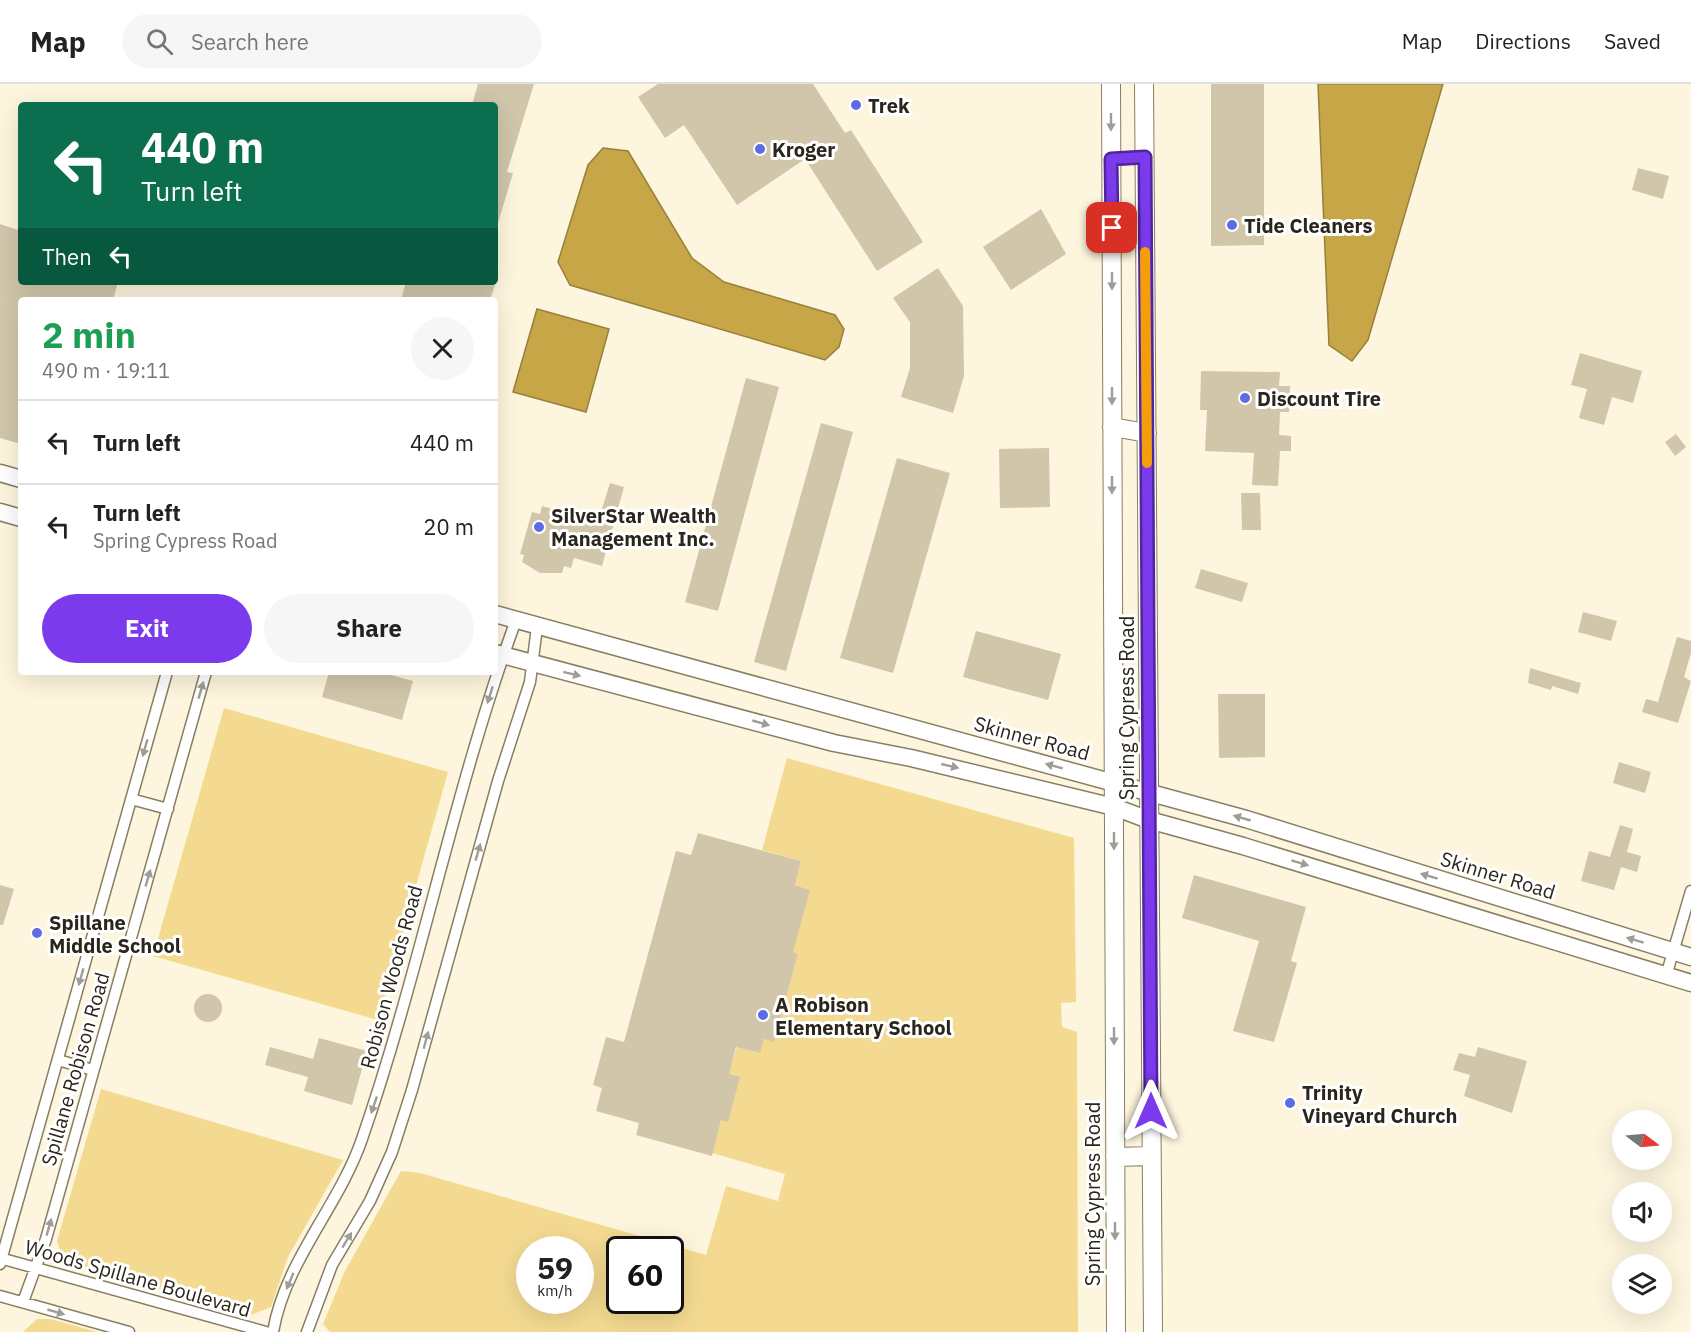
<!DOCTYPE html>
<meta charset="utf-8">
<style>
body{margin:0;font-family:"IBM Plex Sans",sans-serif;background:#f6f6f6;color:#222;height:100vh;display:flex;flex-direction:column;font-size:22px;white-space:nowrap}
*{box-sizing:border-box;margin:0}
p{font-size:20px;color:#767676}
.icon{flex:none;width:33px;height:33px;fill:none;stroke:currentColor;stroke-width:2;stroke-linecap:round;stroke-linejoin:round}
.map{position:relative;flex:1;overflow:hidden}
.sheet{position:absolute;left:18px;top:213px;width:480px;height:378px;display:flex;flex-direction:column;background:#fff;border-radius:6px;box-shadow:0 6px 24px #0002}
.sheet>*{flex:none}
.top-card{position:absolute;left:18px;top:18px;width:480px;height:183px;border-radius:6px;box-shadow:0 6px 24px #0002;background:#0b6e4f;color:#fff;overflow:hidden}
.needle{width:39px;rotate:106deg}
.buttons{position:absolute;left:1612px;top:1026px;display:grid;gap:12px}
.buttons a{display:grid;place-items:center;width:60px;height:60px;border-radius:50%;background:#fff;box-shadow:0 6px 24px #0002;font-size:30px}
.speed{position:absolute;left:516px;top:1152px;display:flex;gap:12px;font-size:30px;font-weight:700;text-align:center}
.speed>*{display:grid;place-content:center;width:78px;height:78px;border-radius:50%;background:#fff;box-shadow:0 6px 24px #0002;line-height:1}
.speed small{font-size:15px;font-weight:400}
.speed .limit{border:3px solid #111;border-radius:9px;background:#fff;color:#111}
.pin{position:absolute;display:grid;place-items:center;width:51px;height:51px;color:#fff;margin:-26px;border-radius:12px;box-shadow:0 3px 9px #0006}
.me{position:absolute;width:66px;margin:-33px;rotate:0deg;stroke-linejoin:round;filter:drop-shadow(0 0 4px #0008)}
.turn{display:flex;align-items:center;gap:21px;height:126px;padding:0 24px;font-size:27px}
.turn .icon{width:78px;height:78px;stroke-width:2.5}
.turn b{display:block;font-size:42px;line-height:51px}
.then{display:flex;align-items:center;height:57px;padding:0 24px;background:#0003;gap:12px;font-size:22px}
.round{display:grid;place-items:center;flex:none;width:63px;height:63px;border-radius:32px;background:#f6f6f6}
.head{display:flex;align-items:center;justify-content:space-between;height:102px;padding:0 24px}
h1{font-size:36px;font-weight:700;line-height:45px;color:#1e9e55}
.button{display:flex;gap:12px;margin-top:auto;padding:12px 24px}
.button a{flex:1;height:69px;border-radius:36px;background:#7c3aed;color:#fff;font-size:24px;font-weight:700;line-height:69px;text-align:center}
.button a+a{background:#f6f6f6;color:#222}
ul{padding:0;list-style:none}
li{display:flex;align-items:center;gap:18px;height:84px;padding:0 24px;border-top:2px solid #e0e0e0}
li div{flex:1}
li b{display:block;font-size:22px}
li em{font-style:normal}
header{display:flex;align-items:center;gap:36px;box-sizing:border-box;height:84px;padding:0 30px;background:#fff;border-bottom:2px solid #e0e0e0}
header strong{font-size:28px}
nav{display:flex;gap:33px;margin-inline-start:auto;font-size:21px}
.search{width:420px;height:54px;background:#f6f6f6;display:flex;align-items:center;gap:15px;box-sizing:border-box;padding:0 21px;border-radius:33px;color:#767676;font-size:22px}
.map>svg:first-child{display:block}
.green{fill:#f4da91;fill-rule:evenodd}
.water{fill:#c6a647;stroke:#97803a;stroke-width:1.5}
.building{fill:#d1c6aa}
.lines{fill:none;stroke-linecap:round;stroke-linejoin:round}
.street-casing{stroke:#887e63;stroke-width:13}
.secondary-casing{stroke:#887e63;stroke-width:19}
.primary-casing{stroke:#887e63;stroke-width:20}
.street{stroke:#fff;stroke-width:10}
.secondary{stroke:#fff;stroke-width:16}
.primary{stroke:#fff;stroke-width:18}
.oneway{fill:#9f9d98}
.route-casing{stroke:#51269a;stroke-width:15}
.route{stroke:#7c3aed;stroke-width:10}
.slow{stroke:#f59e0b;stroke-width:10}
.poi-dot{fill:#5f6be3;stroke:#fff;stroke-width:2}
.labels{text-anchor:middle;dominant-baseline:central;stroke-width:6;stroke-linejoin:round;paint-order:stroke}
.poi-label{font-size:20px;font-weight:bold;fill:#2a261b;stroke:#fff;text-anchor:start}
.street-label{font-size:20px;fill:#2a261b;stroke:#fff}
</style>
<header>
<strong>Map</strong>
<div class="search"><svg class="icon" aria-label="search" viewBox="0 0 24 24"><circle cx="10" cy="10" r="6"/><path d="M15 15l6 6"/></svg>Search here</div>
<nav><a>Map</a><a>Directions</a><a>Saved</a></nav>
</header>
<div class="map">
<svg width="1691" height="1248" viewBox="0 0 1691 1248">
<rect width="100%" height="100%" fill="#fdf5dd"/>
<!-- green -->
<path class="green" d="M 224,624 L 448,688 L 378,936 L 153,872 Z
M 787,674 L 1074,754 L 1076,918 L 1061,919 L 1062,943 L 1077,948 L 1078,1248 L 330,1248 L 323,1240 L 345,1187 L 401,1087 L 420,1089 L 706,1171 L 726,1102 L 778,1117 L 785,1090 L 712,1069 L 721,1036 L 728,977 L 732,978 L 737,963 L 759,969 L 764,955 L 774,957 L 798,870 L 788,867 L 810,806 L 795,801 L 801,777 L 762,766 ZM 530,1166 L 580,1166 L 580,1216 L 530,1216 ZM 620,1166 L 670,1166 L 670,1216 L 620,1216 Z
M 101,1005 L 343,1076 L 288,1173 L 271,1223 L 251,1231 L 63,1178 L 57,1157 Z
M 37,1235 L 50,1235 L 98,1248 L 23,1248 Z"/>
<!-- water -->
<path class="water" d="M 1318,0 L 1443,0 L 1368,256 L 1352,277 L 1329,261 Z
M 603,64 L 628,67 L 692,174 L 724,198 L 835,231 L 844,245 L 839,263 L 825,276 L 570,201 L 558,178 L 588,81 Z
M 537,225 L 609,245 L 586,328 L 513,308 Z"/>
<!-- building -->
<path class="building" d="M 478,0 L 534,0 L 507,88 L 513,89 L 498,139 L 495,139 L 495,21 L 472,21 Z
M 658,0 L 813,0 L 845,49 L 851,46 L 923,158 L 877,187 L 805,75 L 737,121 L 684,41 L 665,54 L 638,13 Z
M 1211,0 L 1264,0 L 1264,161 L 1211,162 Z
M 1638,84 L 1669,92 L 1663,115 L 1632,106 Z
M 1041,125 L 1066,170 L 1011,206 L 983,163 Z
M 0,140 L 21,147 L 21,198 L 118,198 L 113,216 L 21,216 L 21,360 L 0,354 Z
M 938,184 L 963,222 L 964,292 L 953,329 L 901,313 L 910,284 L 910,238 L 893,214 Z
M 406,198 L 496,198 L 490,216 L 401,216 Z
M 1580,269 L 1642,287 L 1633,319 L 1612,313 L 1604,341 L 1579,334 L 1587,305 L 1571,301 Z
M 1201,287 L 1280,288 L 1279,302 L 1290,302 L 1289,328 L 1280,328 L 1279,351 L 1291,352 L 1291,367 L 1280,367 L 1278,402 L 1252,401 L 1254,369 L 1205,367 L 1207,326 L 1200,326 Z
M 746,294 L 779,303 L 718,527 L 685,518 Z
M 821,339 L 853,348 L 786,587 L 754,578 Z
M 1676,350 L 1686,363 L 1675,372 L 1665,358 Z
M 1049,364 L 1050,423 L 1000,424 L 999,365 Z
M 897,374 L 950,389 L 893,589 L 840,574 Z
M 610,399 L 624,403 L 602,482 L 574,474 L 571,484 L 564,482 L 562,489 L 540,489 L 522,478 L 524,471 L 520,470 L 532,428 L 540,430 L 542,422 L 598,438 Z
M 1241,409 L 1260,409 L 1261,446 L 1242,446 Z
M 1201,485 L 1248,499 L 1242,518 L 1195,504 Z
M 1583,528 L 1617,537 L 1611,557 L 1578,548 Z
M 976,547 L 1061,570 L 1048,616 L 963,593 Z
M 1677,553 L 1691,557 L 1691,569 L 1684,593 L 1691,597 L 1678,639 L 1642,628 L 1646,615 L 1658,618 Z
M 1530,584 L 1581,599 L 1578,610 L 1552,602 L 1551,606 L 1528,599 Z
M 329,588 L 380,588 L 413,597 L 402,636 L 322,613 Z
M 1218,610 L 1265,610 L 1265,673 L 1219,674 Z
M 1619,678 L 1651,688 L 1645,709 L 1613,699 Z
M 1620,741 L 1633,745 L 1627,768 L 1641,772 L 1637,788 L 1621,783 L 1614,806 L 1581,797 L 1589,767 L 1610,773 Z
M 698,749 L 801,777 L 795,801 L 810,806 L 793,868 L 798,870 L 774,958 L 764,955 L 760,969 L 736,963 L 729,990 L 740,993 L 728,1038 L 721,1036 L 712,1072 L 636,1051 L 639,1039 L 596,1027 L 602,1004 L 593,1001 L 606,953 L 624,958 L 676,767 L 691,771 Z
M 1194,791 L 1306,823 L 1291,877 L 1297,879 L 1274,958 L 1233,947 L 1259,857 L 1182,834 Z
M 0,801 L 14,805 L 3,841 L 0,841 Z
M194 924a14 14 0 1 1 28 0a14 14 0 1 1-28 0Z
M 319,954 L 367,967 L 352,1021 L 304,1007 L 308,993 L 265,981 L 270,963 L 313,975 Z
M 1478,963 L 1527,977 L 1512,1029 L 1464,1012 L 1470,991 L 1453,986 L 1459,969 L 1475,973 Z"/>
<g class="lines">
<defs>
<path id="street" d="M 131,715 L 168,725
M 1666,892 L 1691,807
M 58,976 L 93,986
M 0,1174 L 266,1248
M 0,1180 L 167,588
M 0,1212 L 129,1248
M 23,1218 L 46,1155 L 206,588
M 273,1248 C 285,1177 339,1122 362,1055 C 421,884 454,706 516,536
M 307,1248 L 332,1181 L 370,1117 L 392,1068 L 412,1006 L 498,697 L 530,598 L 537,543"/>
<path id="secondary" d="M 0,389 L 21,395
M 0,428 L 21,434
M 495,530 L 1246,735 L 1691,873
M 495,569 L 834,659 L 911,674 L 1114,723 L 1149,736 L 1243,762 L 1691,899"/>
<path id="primary" d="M 1111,0 L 1116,1248
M 1144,0 L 1153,1248
M 1112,343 L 1147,349
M 1115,1073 L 1151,1072"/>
</defs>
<!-- street casing -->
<use href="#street" class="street-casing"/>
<!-- secondary casing -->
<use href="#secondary" class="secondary-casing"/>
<!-- primary casing -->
<use href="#primary" class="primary-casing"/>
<!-- street -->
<use href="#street" class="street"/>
<!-- secondary -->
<use href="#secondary" class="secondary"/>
<!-- primary -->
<use href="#primary" class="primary"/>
</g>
<!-- one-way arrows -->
<defs><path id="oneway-solid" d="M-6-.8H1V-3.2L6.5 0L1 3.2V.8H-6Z" transform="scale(1.5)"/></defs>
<g class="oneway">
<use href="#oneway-solid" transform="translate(1111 38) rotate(90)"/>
<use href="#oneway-solid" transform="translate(1112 197) rotate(90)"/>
<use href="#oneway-solid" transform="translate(1112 312) rotate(90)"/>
<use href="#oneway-solid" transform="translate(1112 401) rotate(90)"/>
<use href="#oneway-solid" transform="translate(572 590) rotate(14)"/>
<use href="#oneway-solid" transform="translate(201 606) rotate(-74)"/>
<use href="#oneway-solid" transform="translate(490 611) rotate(108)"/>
<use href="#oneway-solid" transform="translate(761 639) rotate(16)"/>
<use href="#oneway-solid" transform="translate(145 664) rotate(106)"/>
<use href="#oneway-solid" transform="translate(950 682) rotate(13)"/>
<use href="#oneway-solid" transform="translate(1054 682) rotate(-165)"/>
<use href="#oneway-solid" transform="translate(1242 734) rotate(-164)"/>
<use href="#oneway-solid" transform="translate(1114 757) rotate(90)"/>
<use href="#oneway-solid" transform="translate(478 768) rotate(-74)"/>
<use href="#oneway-solid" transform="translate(1300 779) rotate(17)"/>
<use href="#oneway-solid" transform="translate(1429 792) rotate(-163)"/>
<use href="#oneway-solid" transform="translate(148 794) rotate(-74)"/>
<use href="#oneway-solid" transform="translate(1635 856) rotate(-163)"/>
<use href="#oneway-solid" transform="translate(81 893) rotate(106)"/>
<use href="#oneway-solid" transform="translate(1114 952) rotate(90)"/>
<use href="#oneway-solid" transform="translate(426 956) rotate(-75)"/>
<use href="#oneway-solid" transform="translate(374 1021) rotate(109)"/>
<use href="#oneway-solid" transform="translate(49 1143) rotate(-74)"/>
<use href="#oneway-solid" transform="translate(1115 1147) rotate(90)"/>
<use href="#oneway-solid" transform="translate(347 1156) rotate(-59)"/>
<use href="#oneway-solid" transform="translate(290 1197) rotate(113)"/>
<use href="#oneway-solid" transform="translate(56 1228) rotate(16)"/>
</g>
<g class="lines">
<defs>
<path id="route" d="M 1112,144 L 1111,75 L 1145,73 L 1151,1027"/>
</defs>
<!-- route casing -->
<use href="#route" class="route-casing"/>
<!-- route -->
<use href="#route" class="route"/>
<!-- slow -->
<path class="slow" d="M 1145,168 L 1147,379"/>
</g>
<!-- markers -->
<g class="poi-dot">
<circle cx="856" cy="21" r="6"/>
<circle cx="760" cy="65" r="6"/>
<circle cx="1232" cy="141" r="6"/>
<circle cx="1245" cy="314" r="6"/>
<circle cx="539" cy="443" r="6"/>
<circle cx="37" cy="849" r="6"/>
<circle cx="763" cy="931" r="6"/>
<circle cx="1290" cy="1019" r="6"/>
</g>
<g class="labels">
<!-- poi labels -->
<g class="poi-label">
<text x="868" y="21">Trek</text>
<text x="772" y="65">Kroger</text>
<text x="1244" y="141">Tide Cleaners</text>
<text x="1257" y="314">Discount Tire</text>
<text x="551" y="431">SilverStar Wealth<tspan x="551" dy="23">Management Inc.</tspan></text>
<text x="49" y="838">Spillane<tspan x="49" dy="23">Middle School</tspan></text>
<text x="775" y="920">A Robison<tspan x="775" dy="23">Elementary School</tspan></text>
<text x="1302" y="1008">Trinity<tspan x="1302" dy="23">Vineyard Church</tspan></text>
</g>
<!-- street labels -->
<g class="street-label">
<text transform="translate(1126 624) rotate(-90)">Spring Cypress Road</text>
<text transform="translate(1032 654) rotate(15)">Skinner Road</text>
<text transform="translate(1498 791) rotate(17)">Skinner Road</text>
<text transform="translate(391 893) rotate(-75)">Robison Woods Road</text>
<text transform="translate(75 985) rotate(-74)">Spillane Robison Road</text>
<text transform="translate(1092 1110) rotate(-90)">Spring Cypress Road</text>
<text transform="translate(138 1194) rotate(16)">Woods Spillane Boulevard</text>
</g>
</g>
</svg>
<div class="buttons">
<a><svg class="needle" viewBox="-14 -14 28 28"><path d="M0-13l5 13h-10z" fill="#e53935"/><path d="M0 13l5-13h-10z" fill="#767676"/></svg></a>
<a><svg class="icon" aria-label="sound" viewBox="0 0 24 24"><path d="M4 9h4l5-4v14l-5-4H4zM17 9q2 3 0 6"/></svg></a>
<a><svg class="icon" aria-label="layers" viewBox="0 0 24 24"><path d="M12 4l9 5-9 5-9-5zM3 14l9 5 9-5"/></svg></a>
</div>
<div class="speed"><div>59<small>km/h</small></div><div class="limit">60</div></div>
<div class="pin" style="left:1112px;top:144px;background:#d93025"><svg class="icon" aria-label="arrive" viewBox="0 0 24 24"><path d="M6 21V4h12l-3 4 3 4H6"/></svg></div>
<svg class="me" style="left:1151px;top:1027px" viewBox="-20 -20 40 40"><path d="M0-17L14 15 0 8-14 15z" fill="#7c3aed" stroke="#fff" stroke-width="4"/></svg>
<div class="top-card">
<div class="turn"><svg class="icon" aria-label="left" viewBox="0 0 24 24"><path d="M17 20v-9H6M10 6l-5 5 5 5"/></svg><div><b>440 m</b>Turn left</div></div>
<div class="then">Then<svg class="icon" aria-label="left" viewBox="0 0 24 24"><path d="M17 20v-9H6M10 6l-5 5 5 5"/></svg></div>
</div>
<section class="sheet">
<div class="head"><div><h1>2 min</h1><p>490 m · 19:11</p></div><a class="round"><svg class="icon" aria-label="close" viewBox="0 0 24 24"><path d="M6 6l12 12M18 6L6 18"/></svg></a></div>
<ul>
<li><svg class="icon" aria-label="left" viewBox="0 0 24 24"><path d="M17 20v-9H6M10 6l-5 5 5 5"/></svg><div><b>Turn left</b></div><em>440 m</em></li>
<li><svg class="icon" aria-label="left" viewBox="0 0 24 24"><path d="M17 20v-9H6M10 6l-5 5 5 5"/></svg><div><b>Turn left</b><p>Spring Cypress Road</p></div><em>20 m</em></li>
</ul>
<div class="button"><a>Exit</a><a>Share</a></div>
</section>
</div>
